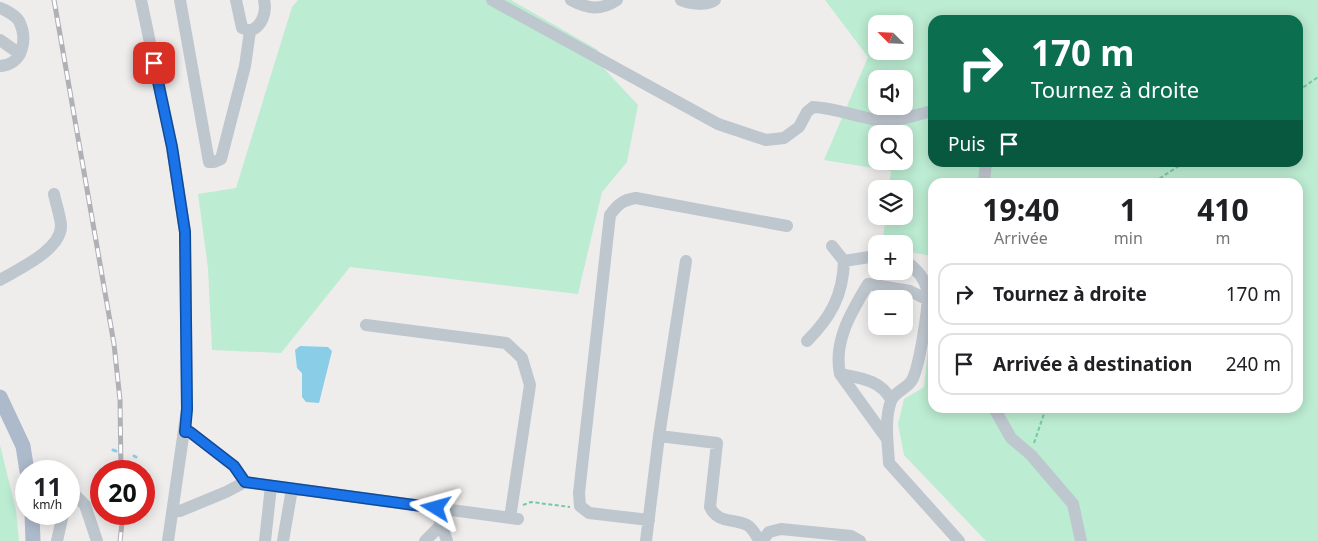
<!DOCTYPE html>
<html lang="fr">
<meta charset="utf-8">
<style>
body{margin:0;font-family:"Noto Sans",sans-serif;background:#f2f2f2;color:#202124;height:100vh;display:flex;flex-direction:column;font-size:19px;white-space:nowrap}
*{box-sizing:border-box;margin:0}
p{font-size:16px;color:#757577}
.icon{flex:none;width:28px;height:28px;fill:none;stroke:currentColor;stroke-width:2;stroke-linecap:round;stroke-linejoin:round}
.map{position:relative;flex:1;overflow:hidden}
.sheet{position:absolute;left:928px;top:178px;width:375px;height:235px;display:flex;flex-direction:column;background:#fff;border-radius:15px;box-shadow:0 2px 12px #0003}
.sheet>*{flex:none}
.guide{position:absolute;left:928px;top:15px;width:375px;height:152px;border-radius:15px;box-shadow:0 2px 12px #0003;background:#0b6e4f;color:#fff;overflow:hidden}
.needle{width:32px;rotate:294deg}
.buttons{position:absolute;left:868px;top:15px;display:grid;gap:10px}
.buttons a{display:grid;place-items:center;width:45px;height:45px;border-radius:10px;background:#fff;box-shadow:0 2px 12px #0003;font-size:25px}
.speed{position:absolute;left:15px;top:460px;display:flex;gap:10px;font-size:25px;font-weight:700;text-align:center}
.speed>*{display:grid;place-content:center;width:65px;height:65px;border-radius:50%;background:#fff;box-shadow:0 2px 12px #0003;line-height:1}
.speed small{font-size:12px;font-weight:400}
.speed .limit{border:8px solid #d22;background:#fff;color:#111}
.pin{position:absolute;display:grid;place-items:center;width:42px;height:42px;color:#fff;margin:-21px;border-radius:10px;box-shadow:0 2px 8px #0006}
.me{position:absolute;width:55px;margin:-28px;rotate:278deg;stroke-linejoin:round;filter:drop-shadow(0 0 4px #0008)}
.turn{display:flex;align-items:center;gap:18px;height:105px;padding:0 20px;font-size:22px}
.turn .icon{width:65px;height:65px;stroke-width:2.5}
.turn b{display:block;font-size:35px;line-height:42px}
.then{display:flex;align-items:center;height:48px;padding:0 20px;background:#0003;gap:10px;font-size:19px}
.eta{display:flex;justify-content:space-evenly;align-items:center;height:85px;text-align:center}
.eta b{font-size:30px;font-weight:700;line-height:35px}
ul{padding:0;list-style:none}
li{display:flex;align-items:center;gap:15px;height:62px;margin:0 10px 8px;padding:0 10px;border:2px solid #e0e0e0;border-radius:15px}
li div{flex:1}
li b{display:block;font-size:19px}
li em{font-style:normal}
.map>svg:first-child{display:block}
.green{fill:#bcecd2;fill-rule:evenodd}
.water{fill:#8acde7}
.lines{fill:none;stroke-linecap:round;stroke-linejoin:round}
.stream{stroke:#8acde7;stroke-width:3}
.path{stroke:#75c8a5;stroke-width:2;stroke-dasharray:4 2.5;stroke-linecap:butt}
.minor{stroke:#bec6ce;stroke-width:12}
.major{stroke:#adbacb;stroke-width:15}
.rail-casing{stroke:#afb1b7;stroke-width:5}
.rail{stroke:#fff;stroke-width:3;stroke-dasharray:9;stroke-linecap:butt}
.route-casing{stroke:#114b97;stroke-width:12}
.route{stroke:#1a73e8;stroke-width:9}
</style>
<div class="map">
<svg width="1318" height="541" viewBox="0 0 1318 541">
<rect width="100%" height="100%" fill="#efecec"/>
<!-- green -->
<path class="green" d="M 298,0 L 511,0 L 598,50 L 594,58 L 638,105 L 627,162 L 602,192 L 578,294 L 350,267 L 281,353 L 212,350 L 208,268 L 198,194 L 236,188 L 292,7 Z
M 825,0 L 1318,0 L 1318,541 L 986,541 L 904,455 L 898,424 L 904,399 L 924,387 L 932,313 L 932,408 L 1298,408 L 1298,182 L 932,182 L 932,256 L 904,251 L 904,244 L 882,244 L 886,216 L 904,216 L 904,189 L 889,189 L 891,171 L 824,160 L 868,57 ZM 932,20 L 1298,20 L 1298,162 L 932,162 ZM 876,24 L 904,24 L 904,51 L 876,51 ZM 876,79 L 904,79 L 904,106 L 876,106 ZM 876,134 L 904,134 L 904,161 L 876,161 Z
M 0,445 L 16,510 L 19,541 L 0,541 Z"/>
<!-- water -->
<path class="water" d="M 300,346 L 328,347 L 332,351 L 319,403 L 306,402 L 302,397 L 302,373 L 297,368 L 295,350 Z"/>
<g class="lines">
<!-- stream -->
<path class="stream" d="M 113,450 L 116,451
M 134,456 L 136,457"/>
<!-- path -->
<path class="path" d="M 1298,91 L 1318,77
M 1154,182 L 1185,162
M 1034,443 L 1046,408
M 523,505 L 531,502 L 570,507"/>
<!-- minor -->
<path class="minor" d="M 141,0 L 172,147 L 185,232 L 187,409 L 168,541
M 180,0 L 209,162 L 214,162 L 221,159 L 245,66 L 250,31
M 236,0 L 242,28 L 250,31 C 262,26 267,13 264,0
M 492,0 L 718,124 L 766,140 L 784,138 L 799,127 L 807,112 L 813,107 C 836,108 856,117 879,120 C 897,122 915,115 932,111
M 571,0 C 588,9 600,11 617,0
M 681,0 C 690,4 707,6 715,0
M 0,8 C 6,10 16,16 19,21 C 28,39 23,65 0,66
M 0,40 L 20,54
M 984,182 L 986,162
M 832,246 L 844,261
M 904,260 C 914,267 924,276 927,289 C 930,303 919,368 912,380 C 907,389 895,391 891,401 C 884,420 888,444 889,463 L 959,541
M 0,280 C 18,269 62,250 61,225 C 60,215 56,204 54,194
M 366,325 L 506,343 L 522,358 L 530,385 L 510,518
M 807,341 C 831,317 843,295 844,261 L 876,256
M 840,374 C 860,378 881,380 891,400
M 994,408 L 1011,438 L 1031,455 L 1073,504 L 1081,541
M 659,436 L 717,443 L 710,507 C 718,524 733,518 747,525 C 753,528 756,536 760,541
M 887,439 L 840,374 C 833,341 852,311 868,284 L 910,291 L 928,300
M 245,482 L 518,519
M 69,489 L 85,505 L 97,541
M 436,508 L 447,541
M 174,511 L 180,511 L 226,492 L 245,482 L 234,466 L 190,432 L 185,432
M 649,520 L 589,513 L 580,506 L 579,493 L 610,215 C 618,204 623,200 636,198 L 787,226
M 57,541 L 63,514
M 265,541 L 271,486
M 283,541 L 292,489
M 425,541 L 441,525
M 646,541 L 659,436 L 686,261
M 762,541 L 769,532 L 781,529 L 851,536 L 860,541"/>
<!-- major -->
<path class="major" d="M 0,397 L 23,446 L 27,471
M 32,514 L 33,541"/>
<defs>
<path id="rail" d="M 54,0 L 114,344 L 120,400 L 121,471
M 120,541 L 123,514"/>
</defs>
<!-- rail casing -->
<use href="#rail" class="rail-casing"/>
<!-- rail -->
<use href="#rail" class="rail"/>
</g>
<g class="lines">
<defs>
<path id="route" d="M 154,63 L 172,147 L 185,232 L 187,409 L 185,432 L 190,432 L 234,466 L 245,482 L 436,508"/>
</defs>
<!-- route casing -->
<use href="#route" class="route-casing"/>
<!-- route -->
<use href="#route" class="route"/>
</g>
</svg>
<div class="buttons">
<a><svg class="needle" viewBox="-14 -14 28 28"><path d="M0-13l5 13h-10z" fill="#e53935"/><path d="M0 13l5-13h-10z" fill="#757577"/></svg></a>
<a><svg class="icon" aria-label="sound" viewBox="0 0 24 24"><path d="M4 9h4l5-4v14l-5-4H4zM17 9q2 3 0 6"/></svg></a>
<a><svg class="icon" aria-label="search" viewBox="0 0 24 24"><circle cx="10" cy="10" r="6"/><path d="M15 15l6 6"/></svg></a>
<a><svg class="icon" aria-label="layers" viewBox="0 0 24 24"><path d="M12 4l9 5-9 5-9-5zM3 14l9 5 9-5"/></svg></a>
<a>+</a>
<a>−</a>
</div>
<div class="speed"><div>11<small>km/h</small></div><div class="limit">20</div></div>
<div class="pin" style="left:154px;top:63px;background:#d93025"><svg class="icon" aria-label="arrive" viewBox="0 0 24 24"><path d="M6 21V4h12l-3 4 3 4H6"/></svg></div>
<svg class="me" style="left:436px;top:508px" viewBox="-20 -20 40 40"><path d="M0-17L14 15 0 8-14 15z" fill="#1a73e8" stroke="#fff" stroke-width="4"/></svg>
<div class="guide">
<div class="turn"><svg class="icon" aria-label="right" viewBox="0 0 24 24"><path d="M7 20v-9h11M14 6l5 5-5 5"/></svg><div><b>170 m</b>Tournez à droite</div></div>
<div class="then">Puis<svg class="icon" aria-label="arrive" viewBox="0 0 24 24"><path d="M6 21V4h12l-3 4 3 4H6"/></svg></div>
</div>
<section class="sheet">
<div class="eta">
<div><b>19:40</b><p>Arrivée</p></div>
<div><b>1</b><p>min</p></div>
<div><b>410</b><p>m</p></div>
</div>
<ul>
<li><svg class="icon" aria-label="right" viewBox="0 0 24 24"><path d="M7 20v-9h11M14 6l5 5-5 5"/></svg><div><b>Tournez à droite</b></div><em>170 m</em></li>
<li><svg class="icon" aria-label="arrive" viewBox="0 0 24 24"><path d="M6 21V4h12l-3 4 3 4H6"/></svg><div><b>Arrivée à destination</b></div><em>240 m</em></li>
</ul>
</section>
</div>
